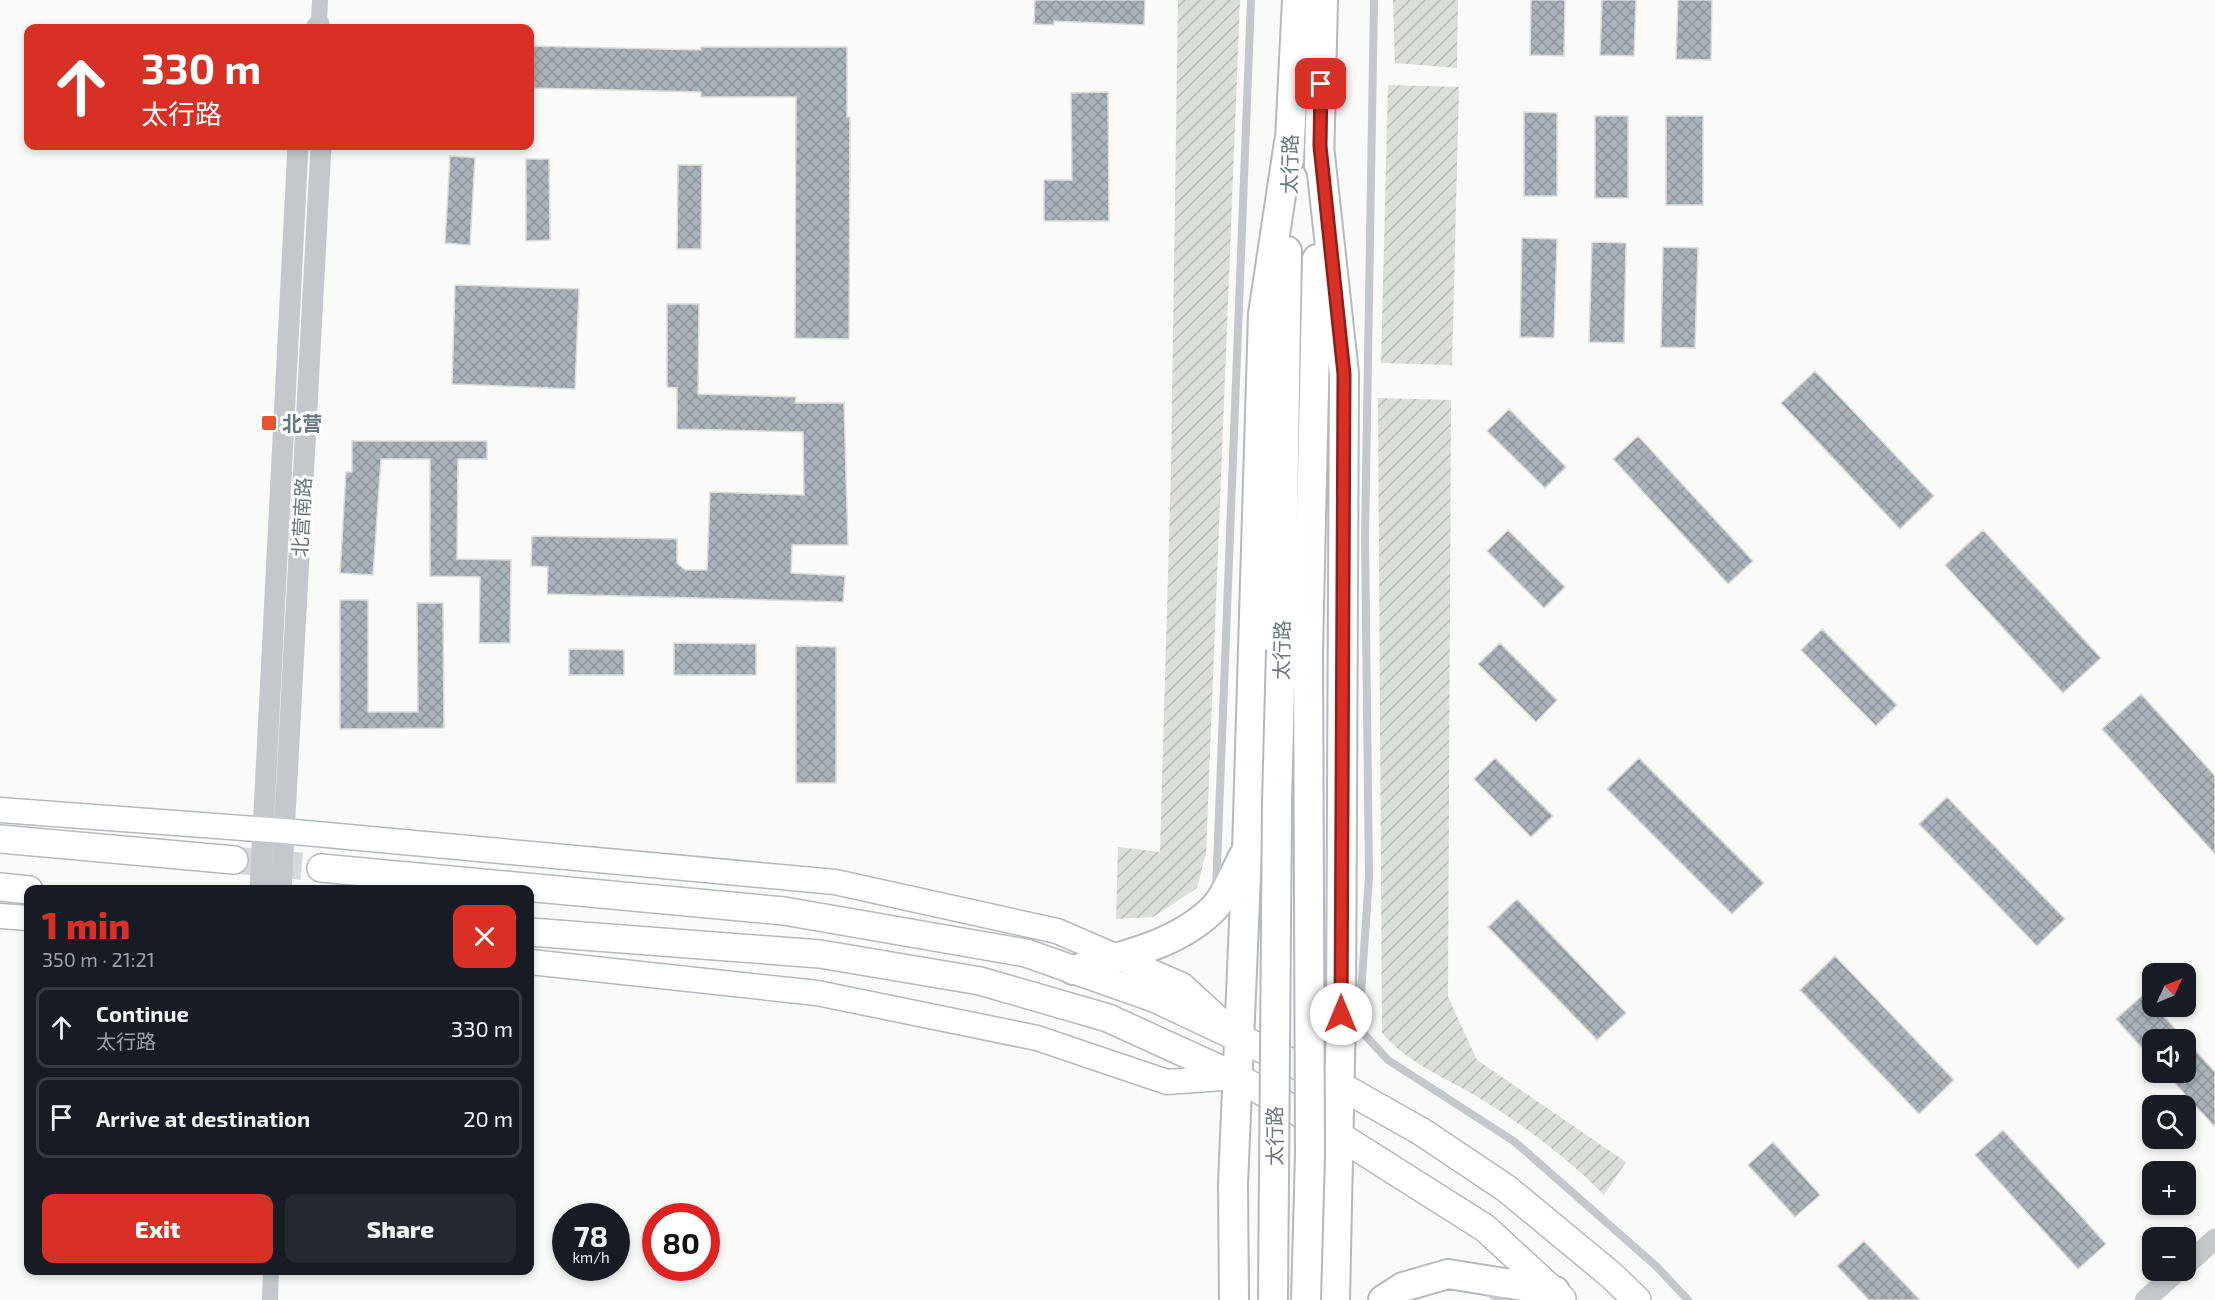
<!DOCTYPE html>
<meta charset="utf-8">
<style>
body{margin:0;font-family:"Exo 2","Noto Sans SC",sans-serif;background:#242831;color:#f1f3f6;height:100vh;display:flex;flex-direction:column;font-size:22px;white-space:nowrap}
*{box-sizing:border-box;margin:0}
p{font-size:20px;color:#9ea1a6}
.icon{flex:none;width:33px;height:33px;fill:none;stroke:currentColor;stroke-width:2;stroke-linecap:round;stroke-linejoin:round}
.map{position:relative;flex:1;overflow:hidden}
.details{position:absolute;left:24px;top:885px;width:510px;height:390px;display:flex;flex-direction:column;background:#171b24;border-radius:12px;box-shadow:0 3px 9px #0003}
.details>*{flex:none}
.guide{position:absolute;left:24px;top:24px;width:510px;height:126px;border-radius:12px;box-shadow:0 3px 9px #0003;background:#d93025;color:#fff;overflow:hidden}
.needle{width:39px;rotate:46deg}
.tools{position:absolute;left:2142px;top:963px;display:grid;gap:12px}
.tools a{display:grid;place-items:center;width:54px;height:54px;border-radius:12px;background:#171b24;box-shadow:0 3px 9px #0003;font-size:30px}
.speed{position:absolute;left:552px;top:1203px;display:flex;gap:12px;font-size:30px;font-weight:700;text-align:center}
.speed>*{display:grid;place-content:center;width:78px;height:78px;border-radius:50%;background:#171b24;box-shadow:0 3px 9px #0003;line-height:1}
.speed small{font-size:15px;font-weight:400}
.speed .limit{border:9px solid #d22;background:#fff;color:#111}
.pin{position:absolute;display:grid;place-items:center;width:51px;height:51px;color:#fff;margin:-26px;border-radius:12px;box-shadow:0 3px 9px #0006}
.me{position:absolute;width:66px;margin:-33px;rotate:0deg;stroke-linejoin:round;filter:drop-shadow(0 0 4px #0008)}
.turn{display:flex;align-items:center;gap:21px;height:126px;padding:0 18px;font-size:27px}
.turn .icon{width:78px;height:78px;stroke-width:2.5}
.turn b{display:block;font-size:42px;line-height:51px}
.round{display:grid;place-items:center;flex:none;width:63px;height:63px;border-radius:12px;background:#242831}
.head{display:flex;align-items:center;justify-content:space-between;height:102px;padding:0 18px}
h1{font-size:36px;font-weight:800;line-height:45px;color:#d93025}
.button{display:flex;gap:12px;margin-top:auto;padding:12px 18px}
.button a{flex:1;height:69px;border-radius:12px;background:#d93025;color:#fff;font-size:24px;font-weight:800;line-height:69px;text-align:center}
.button a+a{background:#242831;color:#f1f3f6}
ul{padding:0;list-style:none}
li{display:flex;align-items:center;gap:18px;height:81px;margin:0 12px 9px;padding:0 6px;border:3px solid #363941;border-radius:12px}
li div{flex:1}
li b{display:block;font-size:22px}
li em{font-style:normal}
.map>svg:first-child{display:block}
.garden{fill:url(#garden-furrows)}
.building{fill:url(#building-cross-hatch);stroke:#dcdcda;stroke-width:1.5}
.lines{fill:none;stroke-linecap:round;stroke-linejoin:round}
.primary-tunnel{stroke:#d5d9db;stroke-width:27;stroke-dasharray:27 14;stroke-linecap:butt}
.secondary-casing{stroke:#b3babf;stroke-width:27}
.primary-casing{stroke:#b5babe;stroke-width:30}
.trunk-casing{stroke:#b4b9bd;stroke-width:32}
.service{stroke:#c3c8cc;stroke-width:8}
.minor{stroke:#c3c8cc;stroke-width:16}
.tertiary{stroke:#c3c8cc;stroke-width:21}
.secondary{stroke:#fff;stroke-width:24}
.primary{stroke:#fff;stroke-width:27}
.trunk{stroke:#fff;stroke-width:28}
.trunk-bridge-casing{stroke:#b4b9bd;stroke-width:32;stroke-linecap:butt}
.trunk-bridge{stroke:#fff;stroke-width:28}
.route-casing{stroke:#8d1f18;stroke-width:15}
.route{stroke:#d93025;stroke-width:10}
.poi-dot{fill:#e4572e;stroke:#fff;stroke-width:2}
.labels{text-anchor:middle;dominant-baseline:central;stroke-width:6;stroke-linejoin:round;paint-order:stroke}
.street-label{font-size:20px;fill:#657683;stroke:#fff}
.poi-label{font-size:20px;font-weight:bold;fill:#657683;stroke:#fff;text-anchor:start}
</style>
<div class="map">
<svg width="2215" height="1300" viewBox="0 0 2215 1300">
<defs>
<pattern id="garden-furrows" width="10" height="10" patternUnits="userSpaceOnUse" patternTransform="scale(1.5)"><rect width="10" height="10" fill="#dadfd7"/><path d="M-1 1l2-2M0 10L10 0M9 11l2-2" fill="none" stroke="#b4b9b4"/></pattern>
<pattern id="building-cross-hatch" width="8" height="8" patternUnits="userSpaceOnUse" patternTransform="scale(1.5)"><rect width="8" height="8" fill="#aab3b9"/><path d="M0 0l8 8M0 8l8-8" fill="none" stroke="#8e969c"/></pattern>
</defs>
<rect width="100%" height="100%" fill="#fafaf8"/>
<!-- garden -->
<path class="garden" d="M 1178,0 L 1240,0 L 1206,853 L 1197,888 L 1153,917 L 1116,919 L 1118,847 L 1160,852 L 1171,470 Z
M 1393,0 L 1458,0 L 1457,68 L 1395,63 Z
M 1388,85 L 1459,87 L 1452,365 L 1381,363 Z
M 1378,398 L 1451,400 L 1448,997 L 1477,1060 L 1626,1162 L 1604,1195 C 1573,1163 1530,1130 1492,1106 C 1455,1081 1411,1067 1382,1033 Z"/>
<!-- building -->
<path class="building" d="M 1035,0 L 1145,0 L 1144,25 L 1054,21 L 1054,25 L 1034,24 Z
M 1531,0 L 1565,0 L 1564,56 L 1530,55 Z
M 1602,0 L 1636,0 L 1634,56 L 1600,55 Z
M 1678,0 L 1712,0 L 1711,60 L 1676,59 Z
M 530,46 L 701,50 L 701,47 L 847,47 L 847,117 L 850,117 L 849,339 L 795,338 L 796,97 L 701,97 L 701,92 L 530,88 Z
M 1108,92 L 1109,221 L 1044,221 L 1044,180 L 1072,180 L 1071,93 Z
M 1524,112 L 1557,113 L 1557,196 L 1524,196 Z
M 1595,116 L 1628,116 L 1628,198 L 1595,198 Z
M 1666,116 L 1703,116 L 1703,205 L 1666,205 Z
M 450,156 L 475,158 L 470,245 L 445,243 Z
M 526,159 L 549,159 L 550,240 L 526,241 Z
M 678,165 L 702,165 L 701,249 L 677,249 Z
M 1522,238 L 1557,239 L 1554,338 L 1520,337 Z
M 1592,242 L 1626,243 L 1624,343 L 1589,342 Z
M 1663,247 L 1698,248 L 1695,348 L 1661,347 Z
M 455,285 L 579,289 L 575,389 L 452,384 Z
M 667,304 L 699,304 L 698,394 L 796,397 L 795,403 L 844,403 L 848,545 L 792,545 L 791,573 L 845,576 L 843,602 L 547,594 L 548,567 L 531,566 L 532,536 L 677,539 L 677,563 L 685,570 L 707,570 L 710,492 L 804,495 L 803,432 L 677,429 L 677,388 L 667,387 Z
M 1815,371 L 1934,496 L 1900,529 L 1781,403 Z
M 1509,409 L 1566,467 L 1545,488 L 1487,431 Z
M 1638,436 L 1753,561 L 1728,584 L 1613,459 Z
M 352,441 L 487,441 L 487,459 L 458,459 L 457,559 L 511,560 L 510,643 L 479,643 L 480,577 L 430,576 L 430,459 L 381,459 L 373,575 L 340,573 L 346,472 L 352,472 Z
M 1508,530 L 1565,587 L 1544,608 L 1487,551 Z
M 1983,530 L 2101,658 L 2063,693 L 1945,565 Z
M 340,600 L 368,600 L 368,712 L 418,712 L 417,603 L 443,603 L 444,728 L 340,729 Z
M 1822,629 L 1897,705 L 1876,726 L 1801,650 Z
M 674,643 L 756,644 L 756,675 L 674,675 Z
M 1500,643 L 1557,700 L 1536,722 L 1478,664 Z
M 796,646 L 836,647 L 836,783 L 796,783 Z
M 569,649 L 624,650 L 624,675 L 569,675 Z
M 2141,694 L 2215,776 L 2215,854 L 2102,729 Z
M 1495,758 L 1553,816 L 1531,837 L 1474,779 Z
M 1639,758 L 1764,883 L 1732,914 L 1607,789 Z
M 1947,797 L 2065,919 L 2037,946 L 1919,824 Z
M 1517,899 L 1626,1013 L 1597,1040 L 1488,927 Z
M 1835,956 L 1954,1080 L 1919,1114 L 1800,990 Z
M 2144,994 L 2185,1040 L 2152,1040 L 2152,1059 L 2116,1019 Z
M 2186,1040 L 2215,1072 L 2215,1127 L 2165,1072 L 2186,1072 Z
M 2003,1130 L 2106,1244 L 2078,1269 L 1975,1155 Z
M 1773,1142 L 1820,1195 L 1795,1217 L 1748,1165 Z
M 1864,1241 L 1920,1300 L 1869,1300 L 1837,1266 Z"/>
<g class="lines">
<!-- primary-tunnel -->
<path class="primary-tunnel" d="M 234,860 L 321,868"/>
<defs>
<path id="secondary" d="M 0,810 L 284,831 L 835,882 L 1057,931 L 1182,985 L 1231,1030
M 0,916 L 28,918
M 530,962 L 817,993 L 1037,1038 L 1167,1082 L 1237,1077"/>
<path id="primary" d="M 0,839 L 234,860
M 321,868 L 784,911 L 1026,953 L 1154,998 L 1339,1085 L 1422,1132 L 1507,1189 L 1611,1275 L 1637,1300
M 0,887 L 29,890
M 530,932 L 820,954 L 980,981 L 1108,1018 L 1237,1077 L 1338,1135 L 1485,1228 L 1562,1299"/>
<path id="trunk" d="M 1319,146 L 1344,374 L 1341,1014 L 1335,1300
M 1289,160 L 1297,0
M 1319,165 L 1323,0
M 1281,650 L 1287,251
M 1308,650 L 1317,259
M 1073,970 C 1121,956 1179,945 1215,907 C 1227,894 1235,871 1244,855
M 1234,1300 L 1233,1184 L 1247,851 L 1263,314 L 1289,142
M 1383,1300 L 1403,1287 L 1448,1274 L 1555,1291"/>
</defs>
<!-- secondary casing -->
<use href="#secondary" class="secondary-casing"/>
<!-- primary casing -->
<use href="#primary" class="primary-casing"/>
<!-- trunk casing -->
<use href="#trunk" class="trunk-casing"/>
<!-- service -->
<path class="service" d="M 1374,0 L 1365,537 L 1369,877 L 1361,993 L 1364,1034 L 1388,1060 L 1515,1142 L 1656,1266 L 1688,1300
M 1216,890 L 1251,0
M 1485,1290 L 1501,1300"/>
<!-- minor -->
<path class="minor" d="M 319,24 L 320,0
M 270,1300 L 271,1270"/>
<!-- tertiary -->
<path class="tertiary" d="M 316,28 L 319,24
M 260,890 L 298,146
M 281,890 L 321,146
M 2186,1265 L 2215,1239
M 2145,1300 L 2179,1270"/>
<!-- secondary -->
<use href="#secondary" class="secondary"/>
<!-- primary -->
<use href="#primary" class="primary"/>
<!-- trunk -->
<use href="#trunk" class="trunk"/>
<defs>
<path id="trunk-bridge" d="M 1273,1300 L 1277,801 L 1281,650
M 1306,1300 L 1310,1155 L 1308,650"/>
</defs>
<!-- trunk-bridge casing -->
<use href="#trunk-bridge" class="trunk-bridge-casing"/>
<!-- trunk-bridge -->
<use href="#trunk-bridge" class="trunk-bridge"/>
</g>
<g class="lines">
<defs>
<path id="route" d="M 1321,84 L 1320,146 L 1344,374 L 1341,1014"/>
</defs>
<!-- route casing -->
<use href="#route" class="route-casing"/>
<!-- route -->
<use href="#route" class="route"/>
</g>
<!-- markers -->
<rect class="poi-dot" x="261" y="415" width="16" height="16" rx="3"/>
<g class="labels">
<!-- street labels -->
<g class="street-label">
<text transform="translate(1289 164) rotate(-89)">太行路</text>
<text transform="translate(301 517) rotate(-87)">北营南路</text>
<text transform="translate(1281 650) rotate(-89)">太行路</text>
<text transform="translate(1274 1136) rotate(-90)">太行路</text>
</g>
<!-- poi labels -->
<g class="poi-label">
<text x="282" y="423">北营</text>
</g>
</g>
</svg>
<div class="tools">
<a><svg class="needle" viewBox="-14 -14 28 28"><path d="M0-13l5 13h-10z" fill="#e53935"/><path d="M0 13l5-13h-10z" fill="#9ea1a6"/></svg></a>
<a><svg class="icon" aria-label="sound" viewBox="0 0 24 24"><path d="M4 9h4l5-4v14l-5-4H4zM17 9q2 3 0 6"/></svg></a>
<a><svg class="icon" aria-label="search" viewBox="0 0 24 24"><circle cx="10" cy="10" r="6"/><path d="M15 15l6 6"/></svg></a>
<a>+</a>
<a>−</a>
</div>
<div class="speed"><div>78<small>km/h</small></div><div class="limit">80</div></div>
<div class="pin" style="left:1321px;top:84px;background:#d93025"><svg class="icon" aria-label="arrive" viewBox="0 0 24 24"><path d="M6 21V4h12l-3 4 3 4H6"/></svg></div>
<svg class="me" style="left:1341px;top:1014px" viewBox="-20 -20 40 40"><circle r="19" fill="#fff"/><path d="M0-13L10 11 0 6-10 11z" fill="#d93025"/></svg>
<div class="guide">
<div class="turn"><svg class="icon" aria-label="ahead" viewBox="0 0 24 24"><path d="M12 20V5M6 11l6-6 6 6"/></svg><div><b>330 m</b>太行路</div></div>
</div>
<section class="details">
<div class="head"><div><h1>1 min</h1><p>350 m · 21:21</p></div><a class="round" style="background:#d93025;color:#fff"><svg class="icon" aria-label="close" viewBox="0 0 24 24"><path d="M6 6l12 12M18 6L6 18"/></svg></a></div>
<ul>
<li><svg class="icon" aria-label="ahead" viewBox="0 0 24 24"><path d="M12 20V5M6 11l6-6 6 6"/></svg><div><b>Continue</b><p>太行路</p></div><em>330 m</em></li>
<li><svg class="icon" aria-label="arrive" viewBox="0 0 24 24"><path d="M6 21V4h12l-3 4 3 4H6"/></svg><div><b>Arrive at destination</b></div><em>20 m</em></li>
</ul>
<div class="button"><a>Exit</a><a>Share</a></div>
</section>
</div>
